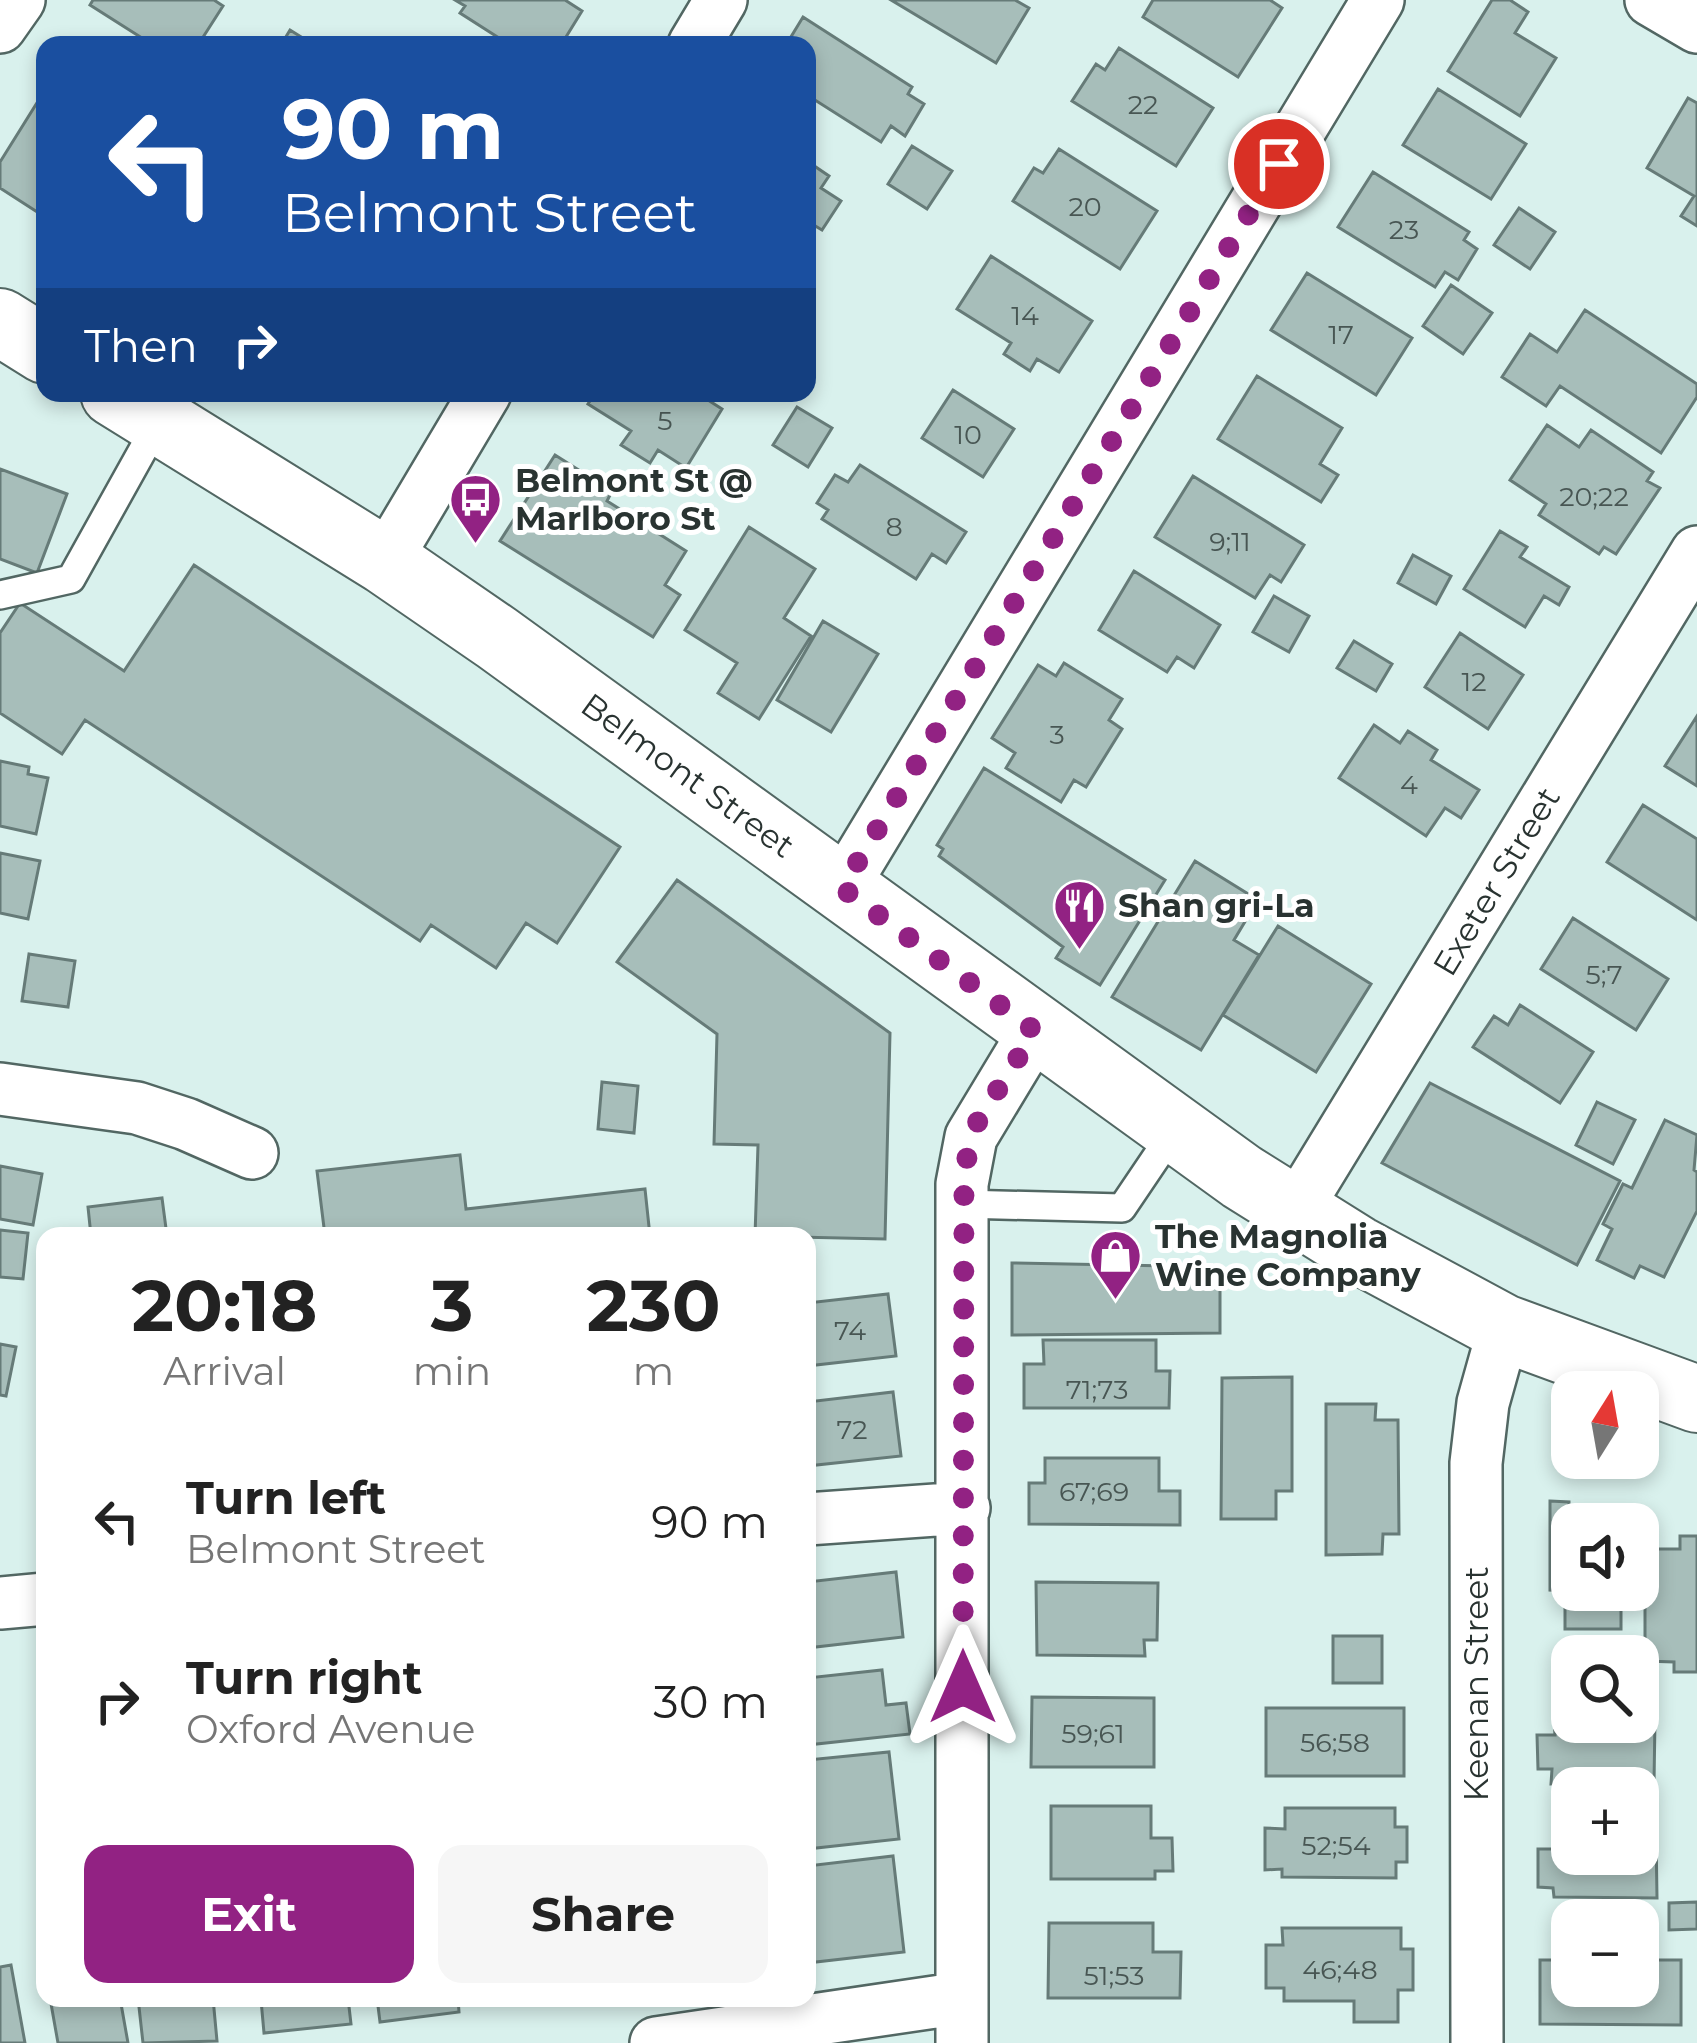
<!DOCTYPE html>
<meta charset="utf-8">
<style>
body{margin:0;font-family:Montserrat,sans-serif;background:#f6f6f6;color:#222;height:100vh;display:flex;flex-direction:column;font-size:45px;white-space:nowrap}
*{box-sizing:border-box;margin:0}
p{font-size:39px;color:#767676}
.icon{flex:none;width:66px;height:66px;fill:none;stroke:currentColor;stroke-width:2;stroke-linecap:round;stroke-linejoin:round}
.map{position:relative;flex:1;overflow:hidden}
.drawer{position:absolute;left:36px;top:1227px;width:780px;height:780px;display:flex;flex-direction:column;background:#fff;border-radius:24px;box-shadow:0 6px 18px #0003}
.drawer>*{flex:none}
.hud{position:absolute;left:36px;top:36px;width:780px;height:366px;border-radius:24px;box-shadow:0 6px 18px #0003;background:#1a4fa0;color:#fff;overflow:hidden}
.needle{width:78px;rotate:11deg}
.tools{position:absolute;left:1551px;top:1371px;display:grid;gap:24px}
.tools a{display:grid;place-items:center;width:108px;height:108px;border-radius:24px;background:#fff;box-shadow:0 6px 18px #0003;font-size:60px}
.pin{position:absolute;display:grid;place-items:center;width:102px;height:102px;color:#fff;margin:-51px;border:6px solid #fff;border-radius:50%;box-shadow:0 3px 12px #0007}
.me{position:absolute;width:132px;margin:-66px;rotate:0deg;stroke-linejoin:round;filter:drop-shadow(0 0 9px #0008)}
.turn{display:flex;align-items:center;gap:42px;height:252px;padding:0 48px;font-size:54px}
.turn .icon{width:156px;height:156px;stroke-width:2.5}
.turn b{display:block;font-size:84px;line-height:102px}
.then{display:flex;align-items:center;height:114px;padding:0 48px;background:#0003;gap:24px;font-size:45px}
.eta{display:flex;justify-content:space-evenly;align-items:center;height:204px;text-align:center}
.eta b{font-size:72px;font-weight:700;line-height:84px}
.action{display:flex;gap:24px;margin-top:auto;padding:24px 48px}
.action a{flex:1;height:138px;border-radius:24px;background:#922283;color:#fff;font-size:48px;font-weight:700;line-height:138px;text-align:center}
.action a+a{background:#f6f6f6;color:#222}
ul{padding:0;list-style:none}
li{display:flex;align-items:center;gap:36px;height:180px;padding:0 48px}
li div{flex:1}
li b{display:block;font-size:45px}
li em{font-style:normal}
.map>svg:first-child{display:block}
.building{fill:#a7beba;stroke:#667b78;stroke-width:3}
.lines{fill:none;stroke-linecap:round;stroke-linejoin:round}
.lane-casing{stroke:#526763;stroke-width:32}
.street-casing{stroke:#526763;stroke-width:56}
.primary-casing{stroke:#526763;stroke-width:70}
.lane{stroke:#fff;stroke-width:27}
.street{stroke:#fff;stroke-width:51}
.primary{stroke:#fff;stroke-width:66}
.route{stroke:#922283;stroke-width:21;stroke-dasharray:0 37.8}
.labels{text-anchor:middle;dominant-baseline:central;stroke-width:10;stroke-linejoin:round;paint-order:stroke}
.number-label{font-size:27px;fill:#485653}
.poi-label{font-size:33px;font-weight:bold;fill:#293331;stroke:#fff;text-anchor:start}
.street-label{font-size:33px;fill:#293331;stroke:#fff}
</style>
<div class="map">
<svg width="1697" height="2043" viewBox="0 0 1697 2043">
<rect width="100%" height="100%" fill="#d9f1ed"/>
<!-- building -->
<path class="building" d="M 93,0 L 214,0 L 223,6 L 198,45 L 153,45 L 90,5 Z
M 455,0 L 565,0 L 582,11 L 561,45 L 510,45 L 460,13 L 465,6 Z
M 891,0 L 1015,0 L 1029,8 L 996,63 Z
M 1153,0 L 1270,0 L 1282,8 L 1238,77 L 1143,17 Z
M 1492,0 L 1510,0 L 1528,12 L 1515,33 L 1556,58 L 1520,116 L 1448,71 Z
M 803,17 L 912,87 L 908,94 L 924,104 L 905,136 L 891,126 L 881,142 L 807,95 L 807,45 L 786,45 Z
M 290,30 L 314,45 L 281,45 Z
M 1119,48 L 1213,108 L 1176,166 L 1072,101 L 1096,64 L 1105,70 Z
M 1438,89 L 1526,144 L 1491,199 L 1403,145 Z
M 45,90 L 45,217 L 0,188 L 0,162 Z
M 1688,98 L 1697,103 L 1697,226 L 1681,216 L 1694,196 L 1647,168 Z
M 912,146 L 952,171 L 927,209 L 888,184 Z
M 1059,149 L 1157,211 L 1120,269 L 1013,201 L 1034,168 L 1043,173 Z
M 807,161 L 829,176 L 821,188 L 841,201 L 822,230 L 807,221 Z
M 1373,172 L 1469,232 L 1464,240 L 1477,249 L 1458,280 L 1445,272 L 1435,287 L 1338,227 Z
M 1519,208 L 1555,232 L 1530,269 L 1494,245 Z
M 991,256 L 1092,321 L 1059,372 L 1037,359 L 1030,371 L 1004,354 L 1011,343 L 957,309 Z
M 1307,273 L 1412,338 L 1376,395 L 1271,330 Z
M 1451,285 L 1492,313 L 1463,354 L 1423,326 Z
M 1585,310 L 1697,384 L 1697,397 L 1661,453 L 1560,386 L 1546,406 L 1502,377 L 1530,334 L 1557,352 Z
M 1257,376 L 1342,428 L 1320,464 L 1338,475 L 1321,502 L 1218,439 Z
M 953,390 L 1014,429 L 983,477 L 922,438 Z
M 595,393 L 697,393 L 722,409 L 686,468 L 658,450 L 650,463 L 621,445 L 631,431 L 588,404 Z
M 797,407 L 832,428 L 808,467 L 773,445 Z
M 1547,425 L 1579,447 L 1591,430 L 1653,472 L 1647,481 L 1660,488 L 1616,554 L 1604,547 L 1599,554 L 1539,515 L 1546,504 L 1510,480 Z
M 555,455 L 612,491 L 607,501 L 686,551 L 665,585 L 680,595 L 653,637 L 500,541 Z
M 860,465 L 966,532 L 946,563 L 932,554 L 916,579 L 822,519 L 828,510 L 817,503 L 835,475 L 848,482 Z
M 0,469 L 67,494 L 37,573 L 0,559 Z
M 1193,476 L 1304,545 L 1281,582 L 1270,575 L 1255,598 L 1155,537 Z
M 749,527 L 815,569 L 784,618 L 811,636 L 759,719 L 718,693 L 737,663 L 685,630 Z
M 1500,531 L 1527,547 L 1520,557 L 1569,587 L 1559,605 L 1544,596 L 1525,627 L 1464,589 Z
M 1413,555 L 1451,576 L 1436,604 L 1398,583 Z
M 194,565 L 620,847 L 557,943 L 526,923 L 496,968 L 431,925 L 420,941 L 85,720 L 62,754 L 0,713 L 0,633 L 20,603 L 124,671 Z
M 1134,571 L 1220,625 L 1194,668 L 1177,657 L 1167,672 L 1099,630 Z
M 1274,596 L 1309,616 L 1289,652 L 1253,632 Z
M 823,621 L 878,654 L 831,732 L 777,700 Z
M 1460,633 L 1523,675 L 1488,729 L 1425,687 Z
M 1354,641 L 1392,664 L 1376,691 L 1337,668 Z
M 1064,663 L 1122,699 L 1109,720 L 1122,729 L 1086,787 L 1074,780 L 1061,802 L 1006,768 L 1015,753 L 992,738 L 1038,665 L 1056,676 Z
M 1697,716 L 1697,786 L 1665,766 Z
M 1374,725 L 1400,743 L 1408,731 L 1437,750 L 1431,760 L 1479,790 L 1461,818 L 1445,808 L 1426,836 L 1339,778 Z
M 0,761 L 29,767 L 28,774 L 48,778 L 36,834 L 0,826 Z
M 984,768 L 1165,880 L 1100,985 L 1056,958 L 1063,947 L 939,856 L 943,849 L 937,845 Z
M 1643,805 L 1697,839 L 1697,920 L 1607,862 Z
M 0,853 L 40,861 L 28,919 L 0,913 Z
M 1195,861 L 1258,900 L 1234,940 L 1259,955 L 1201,1050 L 1112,997 Z
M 677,880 L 890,1033 L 885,1239 L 755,1236 L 758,1145 L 714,1144 L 717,1034 L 617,962 Z
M 1573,918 L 1668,979 L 1636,1030 L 1541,969 Z
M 1278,926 L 1371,984 L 1316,1072 L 1223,1015 Z
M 29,954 L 75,961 L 68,1007 L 22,1001 Z
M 1520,1005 L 1593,1052 L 1560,1103 L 1473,1047 L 1494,1016 L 1508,1025 Z
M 602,1082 L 638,1086 L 634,1133 L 598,1129 Z
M 1430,1083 L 1620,1181 L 1577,1265 L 1382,1163 Z
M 1597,1102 L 1635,1120 L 1613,1164 L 1576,1145 Z
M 1665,1120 L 1697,1135 L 1694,1170 L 1697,1172 L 1697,1211 L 1664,1277 L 1640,1266 L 1634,1278 L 1597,1260 L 1612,1229 L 1603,1224 L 1623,1184 L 1632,1188 Z
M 460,1155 L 466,1209 L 645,1189 L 650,1236 L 467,1236 L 466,1230 L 413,1236 L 325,1236 L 317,1171 Z
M 0,1166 L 42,1174 L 33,1225 L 0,1219 Z
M 162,1198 L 167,1236 L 91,1236 L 88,1207 Z
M 0,1230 L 28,1233 L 23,1279 L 0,1277 Z
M 1012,1263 L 1220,1267 L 1220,1333 L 1012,1335 Z
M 888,1294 L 896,1356 L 807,1366 L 807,1303 Z
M 1043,1340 L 1156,1340 L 1156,1371 L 1170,1371 L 1169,1408 L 1024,1408 L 1024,1364 L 1044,1364 Z
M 0,1344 L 16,1347 L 6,1396 L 0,1395 Z
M 1292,1377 L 1292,1491 L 1276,1491 L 1276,1519 L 1221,1519 L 1222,1378 Z
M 893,1392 L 901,1456 L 807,1466 L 807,1402 Z
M 1326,1404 L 1376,1404 L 1375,1420 L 1398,1420 L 1399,1534 L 1383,1534 L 1382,1554 L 1326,1555 Z
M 1045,1458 L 1159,1458 L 1159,1491 L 1180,1491 L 1180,1525 L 1029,1524 L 1029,1483 L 1045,1483 Z
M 1550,1501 L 1569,1502 L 1569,1511 L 1621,1512 L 1621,1524 L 1572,1524 L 1572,1590 L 1621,1590 L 1621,1629 L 1565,1629 L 1565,1591 L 1550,1590 Z
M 1680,1536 L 1697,1536 L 1697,1672 L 1674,1672 L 1674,1662 L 1645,1661 L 1645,1549 L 1680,1549 Z
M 896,1572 L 903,1637 L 807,1648 L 807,1582 Z
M 1036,1582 L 1158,1583 L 1157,1640 L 1144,1640 L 1145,1656 L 1037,1655 Z
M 1333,1636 L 1382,1636 L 1382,1683 L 1333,1683 Z
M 882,1670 L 886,1705 L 906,1703 L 910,1734 L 807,1745 L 807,1678 Z
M 1032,1697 L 1154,1698 L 1154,1767 L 1031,1767 Z
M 1266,1708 L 1404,1708 L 1404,1776 L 1266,1776 Z
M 1554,1719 L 1638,1722 L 1638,1719 L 1655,1719 L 1654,1784 L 1551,1784 L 1552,1769 L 1538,1769 L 1537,1735 L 1555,1735 Z
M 889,1752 L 899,1839 L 807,1849 L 807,1760 Z
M 1051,1806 L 1151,1806 L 1151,1838 L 1172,1838 L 1173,1871 L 1155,1871 L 1155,1879 L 1051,1879 Z
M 1285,1808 L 1395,1808 L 1395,1827 L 1407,1827 L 1407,1862 L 1396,1862 L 1396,1878 L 1282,1877 L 1282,1869 L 1265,1870 L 1265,1828 L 1285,1829 Z
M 1555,1833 L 1572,1833 L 1572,1854 L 1638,1854 L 1638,1833 L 1656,1833 L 1657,1898 L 1554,1897 L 1553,1888 L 1538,1887 L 1538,1849 L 1555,1849 Z
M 893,1856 L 904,1952 L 807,1963 L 807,1866 Z
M 1697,1902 L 1697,1929 L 1669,1930 L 1669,1903 Z
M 1049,1923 L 1153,1923 L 1153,1952 L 1181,1952 L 1180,1998 L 1048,1998 Z
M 1282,1928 L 1401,1928 L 1401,1949 L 1413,1949 L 1413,1990 L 1398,1990 L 1398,2022 L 1354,2022 L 1354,2001 L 1284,2001 L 1284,1988 L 1266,1988 L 1266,1945 L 1283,1945 Z
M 1540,1960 L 1572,1960 L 1572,1986 L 1638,1986 L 1638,1960 L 1681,1960 L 1681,2025 L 1540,2024 Z
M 11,1965 L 25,2043 L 0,2043 L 0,1967 Z
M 50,1998 L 120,1998 L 128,2043 L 58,2043 Z
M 138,1998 L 213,1998 L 217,2041 L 143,2043 Z
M 348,1998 L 351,2024 L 264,2033 L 261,2000 Z
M 377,1998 L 458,1998 L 459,2012 L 380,2022 Z"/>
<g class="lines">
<defs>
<path id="lane" d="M 0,595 L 71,579 L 159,421
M 961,1204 L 1122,1208 L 1174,1131"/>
<path id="street" d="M 1651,0 L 1697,27
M 0,27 L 19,0
M 694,45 L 721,0
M 385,561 L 485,393
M 842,888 L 1378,0
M 0,1089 L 137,1108 L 186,1124 L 252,1153
M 1295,1211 L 1697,552
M 807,1519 L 964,1508
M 0,1603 L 45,1599
M 656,2043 L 962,1998
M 962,2043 L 962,1184 L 971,1137 L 1035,1031
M 1477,2043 L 1476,1463 L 1483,1403 L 1504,1328"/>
<path id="primary" d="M 0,322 L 45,350
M 114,393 L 385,561 L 497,638 L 1242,1177 L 1357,1249 L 1504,1328 L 1697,1399"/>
</defs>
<!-- lane casing -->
<use href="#lane" class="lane-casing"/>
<!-- street casing -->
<use href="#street" class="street-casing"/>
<!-- primary casing -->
<use href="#primary" class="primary-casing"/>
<!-- lane -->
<use href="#lane" class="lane"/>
<!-- street -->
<use href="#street" class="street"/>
<!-- primary -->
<use href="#primary" class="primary"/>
</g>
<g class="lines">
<!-- route -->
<path class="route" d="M 963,1687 L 964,1168 L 978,1121 L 1035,1031 L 842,888 L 1279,164"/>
</g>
<!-- icons -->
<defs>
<symbol id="bus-pin" viewBox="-11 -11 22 30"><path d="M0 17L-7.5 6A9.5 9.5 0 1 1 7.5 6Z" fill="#922283" stroke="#fff"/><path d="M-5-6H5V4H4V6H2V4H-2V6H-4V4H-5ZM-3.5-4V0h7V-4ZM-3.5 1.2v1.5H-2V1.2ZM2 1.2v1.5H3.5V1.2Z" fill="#fff"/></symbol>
<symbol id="restaurant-pin" viewBox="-11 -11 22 30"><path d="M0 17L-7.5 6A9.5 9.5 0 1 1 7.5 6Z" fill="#922283" stroke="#fff"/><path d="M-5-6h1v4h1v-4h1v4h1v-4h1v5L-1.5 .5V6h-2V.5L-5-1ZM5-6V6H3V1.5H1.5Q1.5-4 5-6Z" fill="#fff"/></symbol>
<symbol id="shop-pin" viewBox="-11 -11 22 30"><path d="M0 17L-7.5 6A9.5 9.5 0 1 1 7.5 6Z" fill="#922283" stroke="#fff"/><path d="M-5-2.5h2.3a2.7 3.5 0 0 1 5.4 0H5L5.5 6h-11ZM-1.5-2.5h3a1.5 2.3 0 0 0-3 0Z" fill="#fff"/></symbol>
</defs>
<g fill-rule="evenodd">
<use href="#bus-pin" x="446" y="470" width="59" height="81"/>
<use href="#restaurant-pin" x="1050" y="876" width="59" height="81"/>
<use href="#shop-pin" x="1086" y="1226" width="59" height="81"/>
</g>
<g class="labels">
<!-- number labels -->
<g class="number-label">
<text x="1143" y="104">22</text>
<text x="1085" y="206">20</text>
<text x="1404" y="229">23</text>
<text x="1025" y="315">14</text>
<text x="1341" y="334">17</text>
<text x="665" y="420">5</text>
<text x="968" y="434">10</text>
<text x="1594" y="496">20;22</text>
<text x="894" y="526">8</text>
<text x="1230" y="541">9;11</text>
<text x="1474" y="681">12</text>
<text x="1057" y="734">3</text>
<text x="1409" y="784">4</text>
<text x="1604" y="974">5;7</text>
<text x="850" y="1330">74</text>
<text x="1097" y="1389">71;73</text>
<text x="852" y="1429">72</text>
<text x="1094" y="1491">67;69</text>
<text x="1093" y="1733">59;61</text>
<text x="1335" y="1742">56;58</text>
<text x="1336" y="1845">52;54</text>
<text x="1340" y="1969">46;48</text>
<text x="1114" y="1975">51;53</text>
</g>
<!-- poi labels -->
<g class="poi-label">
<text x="515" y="480">Belmont St @<tspan x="515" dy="38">Marlboro St</tspan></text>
<text x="1118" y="905">Shan gri-La</text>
<text x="1155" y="1236">The Magnolia<tspan x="1155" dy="38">Wine Company</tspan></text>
</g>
<!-- street labels -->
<g class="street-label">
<text transform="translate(688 775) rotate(36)">Belmont Street</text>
<text transform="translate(1496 881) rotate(-59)">Exeter Street</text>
<text transform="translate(1476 1684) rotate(-90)">Keenan Street</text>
</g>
</g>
</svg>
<div class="tools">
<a><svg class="needle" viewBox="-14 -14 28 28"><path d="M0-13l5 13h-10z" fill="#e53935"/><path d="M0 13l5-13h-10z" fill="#767676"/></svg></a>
<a><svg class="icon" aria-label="sound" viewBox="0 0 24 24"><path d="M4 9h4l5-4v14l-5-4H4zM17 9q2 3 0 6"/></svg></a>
<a><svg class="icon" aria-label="search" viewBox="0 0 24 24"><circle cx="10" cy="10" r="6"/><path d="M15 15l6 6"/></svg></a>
<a>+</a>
<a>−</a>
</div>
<div class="pin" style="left:1279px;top:164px;background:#d93025"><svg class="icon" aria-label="arrive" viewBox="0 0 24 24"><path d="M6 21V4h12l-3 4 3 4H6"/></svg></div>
<svg class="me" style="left:963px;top:1687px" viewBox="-20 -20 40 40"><path d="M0-17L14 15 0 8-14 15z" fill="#922283" stroke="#fff" stroke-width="4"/></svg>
<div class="hud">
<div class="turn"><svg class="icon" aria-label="left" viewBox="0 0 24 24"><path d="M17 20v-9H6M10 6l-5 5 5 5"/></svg><div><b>90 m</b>Belmont Street</div></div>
<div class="then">Then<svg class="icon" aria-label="right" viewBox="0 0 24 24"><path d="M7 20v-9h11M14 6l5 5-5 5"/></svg></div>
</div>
<section class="drawer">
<div class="eta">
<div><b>20:18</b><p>Arrival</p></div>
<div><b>3</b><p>min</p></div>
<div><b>230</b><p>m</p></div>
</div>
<ul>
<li><svg class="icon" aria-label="left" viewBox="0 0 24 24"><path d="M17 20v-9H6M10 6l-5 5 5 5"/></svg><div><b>Turn left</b><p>Belmont Street</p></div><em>90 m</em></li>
<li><svg class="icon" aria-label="right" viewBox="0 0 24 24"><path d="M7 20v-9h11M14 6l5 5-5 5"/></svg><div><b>Turn right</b><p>Oxford Avenue</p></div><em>30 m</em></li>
</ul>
<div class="action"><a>Exit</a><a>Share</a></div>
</section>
</div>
